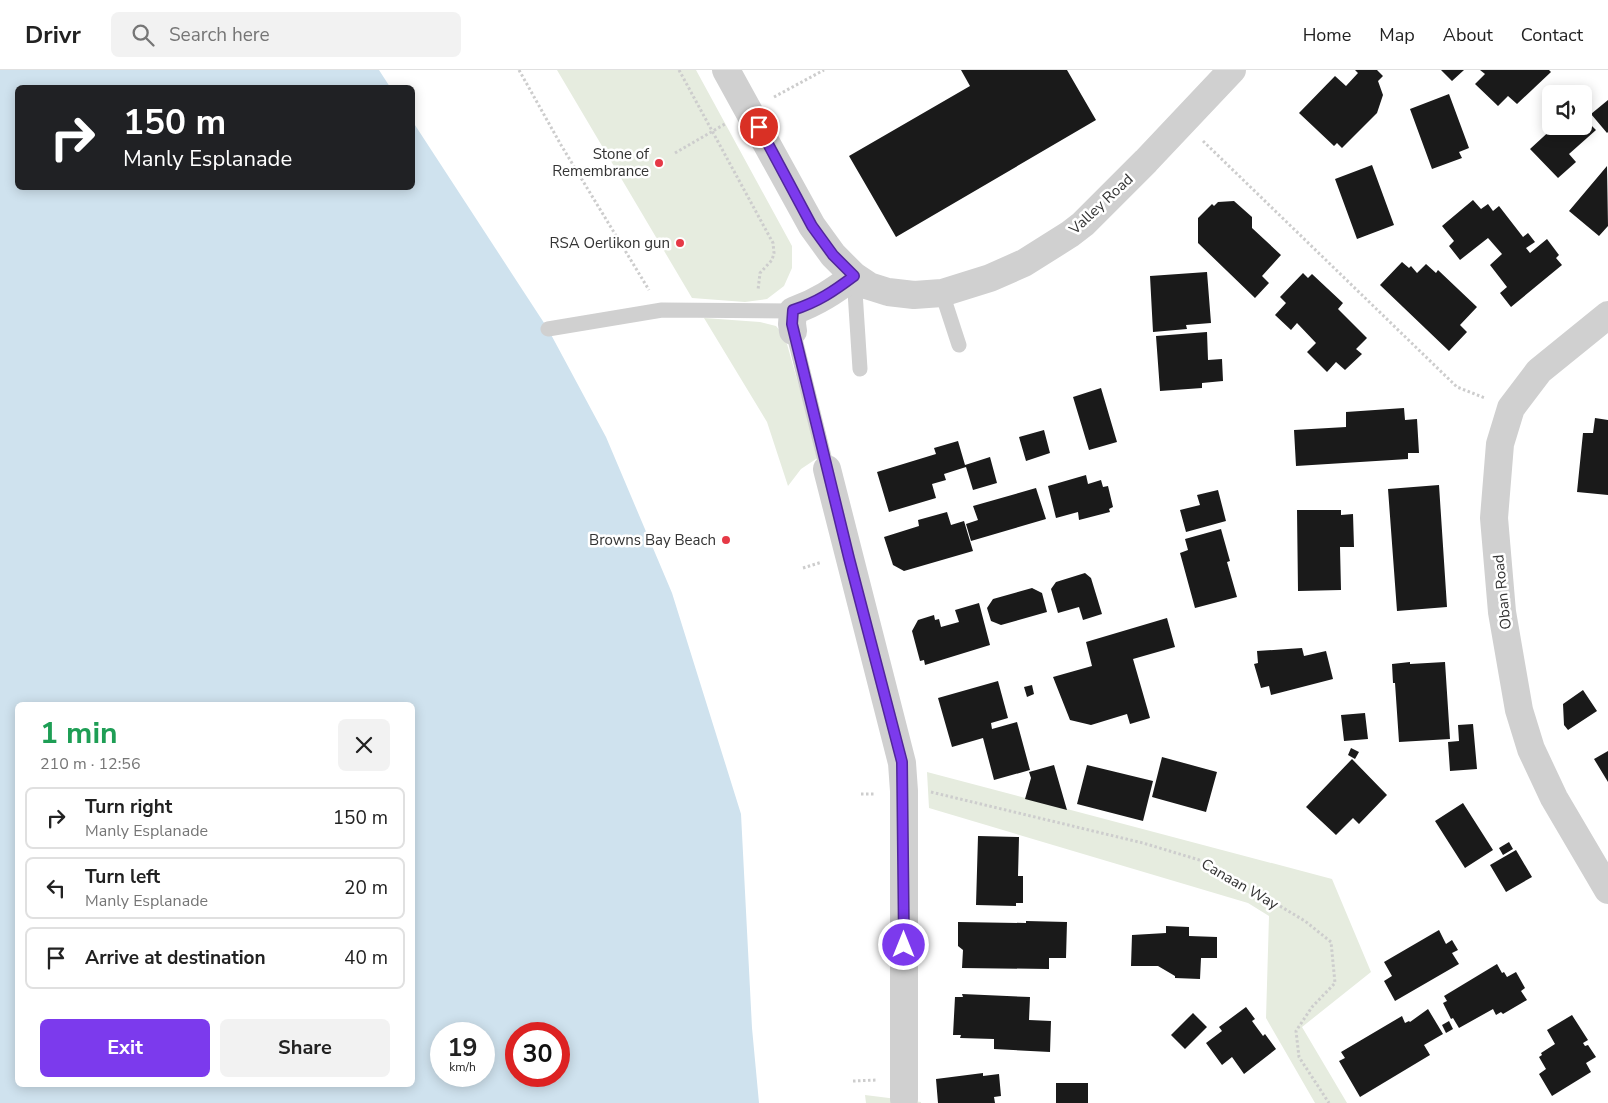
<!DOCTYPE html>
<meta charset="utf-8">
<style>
body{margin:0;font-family:"Nunito Sans",sans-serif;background:#f2f2f2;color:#222;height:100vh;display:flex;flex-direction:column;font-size:19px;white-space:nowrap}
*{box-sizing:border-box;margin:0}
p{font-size:16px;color:#767676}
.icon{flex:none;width:28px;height:28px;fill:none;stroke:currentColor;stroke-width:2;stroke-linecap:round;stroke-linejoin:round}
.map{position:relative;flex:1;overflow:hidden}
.drawer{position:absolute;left:15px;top:632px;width:400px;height:385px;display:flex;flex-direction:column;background:#fff;border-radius:8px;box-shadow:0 2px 12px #0003}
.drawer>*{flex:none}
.banner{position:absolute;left:15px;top:15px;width:400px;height:105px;border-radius:8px;box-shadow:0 2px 12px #0003;background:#202124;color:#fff;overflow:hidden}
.fabs{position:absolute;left:1542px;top:15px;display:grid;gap:10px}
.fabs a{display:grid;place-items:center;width:50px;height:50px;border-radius:8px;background:#fff;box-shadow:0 2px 12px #0003;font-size:25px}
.speed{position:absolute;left:430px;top:952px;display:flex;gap:10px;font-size:25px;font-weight:700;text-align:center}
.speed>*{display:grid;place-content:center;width:65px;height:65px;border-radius:50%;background:#fff;box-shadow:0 2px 12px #0003;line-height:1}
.speed small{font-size:12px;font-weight:400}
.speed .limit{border:8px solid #d22;background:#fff;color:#111}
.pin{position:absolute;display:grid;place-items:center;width:42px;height:42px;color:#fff;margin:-21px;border:2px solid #fff;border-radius:50%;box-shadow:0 1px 5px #0007}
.me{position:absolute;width:55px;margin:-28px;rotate:0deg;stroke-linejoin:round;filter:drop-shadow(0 0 4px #0008)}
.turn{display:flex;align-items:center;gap:18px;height:105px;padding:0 25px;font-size:22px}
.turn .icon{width:65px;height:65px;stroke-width:2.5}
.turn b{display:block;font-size:35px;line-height:42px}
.round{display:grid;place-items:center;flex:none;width:52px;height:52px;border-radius:8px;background:#f2f2f2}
.overview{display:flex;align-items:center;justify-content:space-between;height:85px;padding:0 25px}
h1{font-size:30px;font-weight:700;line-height:38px;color:#1e9e55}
.primary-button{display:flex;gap:10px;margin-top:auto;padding:10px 25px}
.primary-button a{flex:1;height:58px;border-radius:8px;background:#7c3aed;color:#fff;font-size:20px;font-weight:700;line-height:58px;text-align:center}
.primary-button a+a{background:#f2f2f2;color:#222}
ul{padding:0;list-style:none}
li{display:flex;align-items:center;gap:15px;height:62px;margin:0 10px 8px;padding:0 15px;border:2px solid #e0e0e0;border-radius:8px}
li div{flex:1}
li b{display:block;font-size:19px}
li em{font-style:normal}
header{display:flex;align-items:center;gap:30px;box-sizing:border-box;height:70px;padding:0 25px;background:#fff;border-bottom:1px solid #e0e0e0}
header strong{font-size:24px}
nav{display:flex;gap:28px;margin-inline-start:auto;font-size:18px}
.search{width:350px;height:45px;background:#f2f2f2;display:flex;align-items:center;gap:12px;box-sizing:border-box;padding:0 18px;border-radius:8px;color:#767676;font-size:19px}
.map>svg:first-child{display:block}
.green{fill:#e6ecdf}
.water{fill:#cfe2ee;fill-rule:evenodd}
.building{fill:#1a1a1a}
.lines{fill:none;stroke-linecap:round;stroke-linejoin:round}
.path{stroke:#cdcdcd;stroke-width:3;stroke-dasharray:2.5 2.5;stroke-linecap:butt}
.service{stroke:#d0d0d0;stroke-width:15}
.minor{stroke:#d0d0d0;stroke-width:28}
.tertiary{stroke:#d0d0d0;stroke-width:28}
.route-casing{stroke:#51269a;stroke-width:12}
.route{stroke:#7c3aed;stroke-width:9}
.poi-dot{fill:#e63946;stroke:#fff;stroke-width:2}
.labels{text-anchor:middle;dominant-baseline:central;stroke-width:5;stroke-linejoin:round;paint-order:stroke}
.poi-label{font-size:15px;fill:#333;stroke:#fff;text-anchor:end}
.street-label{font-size:15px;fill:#333;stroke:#fff}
</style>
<header>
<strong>Drivr</strong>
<div class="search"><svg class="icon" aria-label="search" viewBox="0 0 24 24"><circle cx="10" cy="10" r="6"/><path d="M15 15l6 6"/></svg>Search here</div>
<nav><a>Home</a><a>Map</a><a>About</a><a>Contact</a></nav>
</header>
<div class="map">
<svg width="1608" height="1033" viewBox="0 0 1608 1033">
<rect width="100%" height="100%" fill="#fff"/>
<!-- green -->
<path class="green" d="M 557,0 L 696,0 L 792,176 L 792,198 L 784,216 L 767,229 L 745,232 L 692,228 Z
M 704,248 L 760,252 L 776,256 L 785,267 L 819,387 L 801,399 L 788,416 L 767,352 Z
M 927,702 L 1332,809 L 1371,902 L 1302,957 L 1347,1033 L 1315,1033 L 1266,948 L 1269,846 L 1248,833 L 929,738 Z
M 865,1025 L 921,1032 L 921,1033 L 866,1033 Z"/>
<!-- water -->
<path class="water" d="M 0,0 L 379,0 L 390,17 L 18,18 L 18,118 L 412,118 L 413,52 L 548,259 L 606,367 L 672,523 L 741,744 L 752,958 L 759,1033 L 0,1033 ZM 18,635 L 412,635 L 412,1015 L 18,1015 ZM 441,964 L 484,964 L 484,1006 L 441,1006 ZM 516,964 L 559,964 L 559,1006 L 516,1006 Z"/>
<!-- building -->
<path class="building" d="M 961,0 L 1067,0 L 1096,50 L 896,167 L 849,86 L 970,16 Z
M 1355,0 L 1377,0 L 1383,6 L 1378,11 L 1383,25 L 1377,43 L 1342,78 L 1337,73 L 1334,76 L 1299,43 L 1335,6 L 1346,16 L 1358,3 Z
M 1441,0 L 1464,0 L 1452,11 Z
M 1480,0 L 1549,0 L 1551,2 L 1517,34 L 1508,26 L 1498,36 L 1475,14 L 1485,4 Z
M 1449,24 L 1469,78 L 1459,82 L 1462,88 L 1432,99 L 1410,39 Z
M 1608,30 L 1608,62 L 1607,63 L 1591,44 Z
M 1584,48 L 1596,60 L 1569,84 L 1576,92 L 1558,108 L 1530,79 L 1555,56 L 1584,56 Z
M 1372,95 L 1394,155 L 1357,169 L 1335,109 Z
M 1607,96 L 1608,156 L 1599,166 L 1569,141 Z
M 1473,130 L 1481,139 L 1488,134 L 1493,141 L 1499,136 L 1523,167 L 1528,163 L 1535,172 L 1526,178 L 1530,183 L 1547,169 L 1559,185 L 1556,188 L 1562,195 L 1511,237 L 1500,223 L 1507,217 L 1490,195 L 1502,184 L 1488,168 L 1460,190 L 1449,176 L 1454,171 L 1442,156 Z
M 1234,131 L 1252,147 L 1252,158 L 1281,185 L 1262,206 L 1269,213 L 1255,228 L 1198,173 L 1198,148 L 1212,134 L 1214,136 L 1218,132 Z
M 1402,192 L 1409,198 L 1411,196 L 1417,203 L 1426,194 L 1436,203 L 1438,200 L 1477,237 L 1460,255 L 1467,262 L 1449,281 L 1380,215 Z
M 1207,202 L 1211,253 L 1186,255 L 1187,259 L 1153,262 L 1150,206 Z
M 1303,203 L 1308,208 L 1312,204 L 1343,233 L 1338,239 L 1367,268 L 1356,279 L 1362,284 L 1345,300 L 1336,292 L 1327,302 L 1307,282 L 1316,273 L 1297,253 L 1291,260 L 1275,245 L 1286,233 L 1280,227 Z
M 1207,262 L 1208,290 L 1222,289 L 1223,311 L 1202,313 L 1202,318 L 1160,321 L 1156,266 Z
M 1101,318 L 1117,372 L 1089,380 L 1073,327 Z
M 1404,338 L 1405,350 L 1417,349 L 1419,383 L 1408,383 L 1408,389 L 1296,396 L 1294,360 L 1346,357 L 1346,342 Z
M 1595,348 L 1608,350 L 1608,425 L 1577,422 L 1583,363 L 1593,363 Z
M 1044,360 L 1050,383 L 1026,391 L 1019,367 Z
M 958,371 L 965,395 L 990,387 L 997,413 L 973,420 L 966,397 L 944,404 L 946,410 L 932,414 L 936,428 L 889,442 L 877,402 L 936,384 L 934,378 Z
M 1086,405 L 1088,414 L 1101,410 L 1103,417 L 1108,416 L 1113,437 L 1109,439 L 1110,442 L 1079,450 L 1078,442 L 1056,448 L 1048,416 Z
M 1439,415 L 1447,537 L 1397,541 L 1388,419 Z
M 1036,418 L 1046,449 L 971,471 L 966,454 L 978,450 L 973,436 Z
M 1218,420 L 1226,451 L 1186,462 L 1180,440 L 1200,435 L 1197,425 Z
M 1297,440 L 1341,440 L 1341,445 L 1353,444 L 1354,477 L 1340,477 L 1341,520 L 1298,521 Z
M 947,442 L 951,455 L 964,451 L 973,481 L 904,501 L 893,495 L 884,467 L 919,456 L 918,450 Z
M 1221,459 L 1230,491 L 1227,492 L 1237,527 L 1195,538 L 1180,483 L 1188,480 L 1185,469 Z
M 1085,503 L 1091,508 L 1102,544 L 1083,550 L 1079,537 L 1058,543 L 1051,519 L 1056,512 Z
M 1032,518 L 1042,523 L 1047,542 L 1001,555 L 991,551 L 987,538 L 993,529 Z
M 979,533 L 990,575 L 925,595 L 924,590 L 920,591 L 912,561 L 918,550 L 934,545 L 935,550 L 939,549 L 941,557 L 959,552 L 955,540 Z
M 1167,548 L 1175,577 L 1133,589 L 1150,648 L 1130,654 L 1127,644 L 1091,655 L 1070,650 L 1053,607 L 1092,596 L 1086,572 Z
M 1302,578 L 1304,586 L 1326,581 L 1333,609 L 1271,625 L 1269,616 L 1261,618 L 1254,594 L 1258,593 L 1257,581 Z
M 1410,592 L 1410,594 L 1445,592 L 1450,669 L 1399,672 L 1395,613 L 1393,613 L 1392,594 Z
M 998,611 L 1008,648 L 991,653 L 992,659 L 1017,652 L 1030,700 L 994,710 L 983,668 L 952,677 L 938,628 Z
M 1032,615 L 1034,624 L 1027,627 L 1024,617 Z
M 1583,620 L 1597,641 L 1568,660 L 1564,655 L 1563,634 Z
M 1365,643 L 1368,669 L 1344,671 L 1341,645 Z
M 1473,654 L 1477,699 L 1450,701 L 1448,672 L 1459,671 L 1458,655 Z
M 1351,678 L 1359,682 L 1355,689 L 1348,685 Z
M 1608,681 L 1608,712 L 1594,689 Z
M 1162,687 L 1217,702 L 1206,742 L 1152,727 Z
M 1352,689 L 1387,725 L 1359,754 L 1353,748 L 1336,765 L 1306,737 Z
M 1054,695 L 1067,740 L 1025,729 L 1031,708 L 1029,702 Z
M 1087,695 L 1153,711 L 1143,751 L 1077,734 Z
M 1463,733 L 1493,780 L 1465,798 L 1435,751 Z
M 978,766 L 1019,767 L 1018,806 L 1023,806 L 1023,833 L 1016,833 L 1016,836 L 976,835 Z
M 1509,772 L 1513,779 L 1503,785 L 1499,778 Z
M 1516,780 L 1532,807 L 1506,822 L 1490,795 Z
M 1026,851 L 1067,852 L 1066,888 L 1049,888 L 1049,899 L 962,898 L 963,880 L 958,876 L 958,852 L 1026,853 Z
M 1166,856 L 1189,857 L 1189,866 L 1217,867 L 1217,888 L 1201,888 L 1200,909 L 1175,908 L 1175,906 L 1158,896 L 1131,896 L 1132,865 L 1166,863 Z
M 1439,860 L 1446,874 L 1452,870 L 1458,880 L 1452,883 L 1459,894 L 1395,931 L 1384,911 L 1392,906 L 1384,892 Z
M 1497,894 L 1502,903 L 1504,902 L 1507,907 L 1516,902 L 1525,918 L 1521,921 L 1527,930 L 1503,944 L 1501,942 L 1496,945 L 1493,939 L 1459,958 L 1453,948 L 1451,949 L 1443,933 L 1447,931 L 1444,926 Z
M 962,924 L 1030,927 L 1029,950 L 1051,951 L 1050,982 L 994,979 L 994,969 L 960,968 L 961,965 L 953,965 L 955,927 L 963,927 Z
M 1246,937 L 1255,949 L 1252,951 L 1263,966 L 1265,964 L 1276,979 L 1244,1004 L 1232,987 L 1222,995 L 1206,973 L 1222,961 L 1219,957 Z
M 1428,939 L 1443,964 L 1424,975 L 1430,985 L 1360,1027 L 1339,991 L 1345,988 L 1341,982 L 1402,946 L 1405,953 L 1409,951 L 1410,952 Z
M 1193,943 L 1207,957 L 1185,979 L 1171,965 Z
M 1572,945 L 1588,970 L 1583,973 L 1585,976 L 1588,975 L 1596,987 L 1586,993 L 1591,1002 L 1552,1026 L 1539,1004 L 1546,999 L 1539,987 L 1542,985 L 1541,983 L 1555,974 L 1547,960 Z
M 1449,951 L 1453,959 L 1446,963 L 1442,955 Z
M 983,1003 L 983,1006 L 999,1004 L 1001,1026 L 994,1027 L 995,1033 L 938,1033 L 936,1009 Z
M 1056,1013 L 1088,1013 L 1088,1033 L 1056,1033 Z"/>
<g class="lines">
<!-- path -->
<path class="path" d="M 519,0 L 561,75 L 649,220
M 679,0 L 773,173 L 774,183 L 772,190 L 760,203 L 758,220
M 774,27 L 824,0
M 1203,71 L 1457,317 L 1485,328
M 675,83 L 725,54
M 803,498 L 822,492
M 931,722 L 1143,773 L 1206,792 L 1305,851 L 1331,872 L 1335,913 L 1312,937 L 1296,961 L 1299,987 L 1329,1033
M 861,724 L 875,724
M 853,1011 L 877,1010"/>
<!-- service -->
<path class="service" d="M 854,206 L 860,299
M 942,223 L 959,275
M 548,259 L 662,240 L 793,241
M 793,261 L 827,399"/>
<!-- minor -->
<path class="minor" d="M 1608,245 L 1539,301 L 1511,338 L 1500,374 L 1494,448 L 1502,542 L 1519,640 L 1531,679 L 1554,728 L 1608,820
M 793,261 L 792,254 L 793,241 C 818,232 834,221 854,206
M 827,399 L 902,693 L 904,721 L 904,1029"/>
<!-- tertiary -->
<path class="tertiary" d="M 726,0 L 812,156 L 833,185 L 854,206 L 869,216 L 888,222 L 914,225 L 942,223 L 990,208 L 1024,193 L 1070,164 L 1083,154 L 1146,91 L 1232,0"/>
</g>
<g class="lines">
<defs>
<path id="route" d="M 759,57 L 812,156 L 833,185 L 854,206 C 834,221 818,232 793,240 L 792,254 L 849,488 L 902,692 L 904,875"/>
</defs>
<!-- route casing -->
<use href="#route" class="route-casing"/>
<!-- route -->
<use href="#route" class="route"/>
</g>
<!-- markers -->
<g class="poi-dot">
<circle cx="659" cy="93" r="5"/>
<circle cx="680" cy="173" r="5"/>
<circle cx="726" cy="470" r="5"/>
</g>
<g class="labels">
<!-- poi labels -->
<g class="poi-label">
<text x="649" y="84">Stone of<tspan x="649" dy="17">Remembrance</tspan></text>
<text x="670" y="173">RSA Oerlikon gun</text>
<text x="716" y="470">Browns Bay Beach</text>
</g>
<!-- street labels -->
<g class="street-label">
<text transform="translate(1101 134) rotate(-43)">Valley Road</text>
<text transform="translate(1502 522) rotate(-96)">Oban Road</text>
<text transform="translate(1240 814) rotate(30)">Canaan Way</text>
</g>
</g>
</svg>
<div class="fabs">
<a><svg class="icon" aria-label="sound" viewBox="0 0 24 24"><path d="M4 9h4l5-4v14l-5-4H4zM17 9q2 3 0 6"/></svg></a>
</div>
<div class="speed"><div>19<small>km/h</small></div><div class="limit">30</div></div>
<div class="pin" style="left:759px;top:57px;background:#d93025"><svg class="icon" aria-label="arrive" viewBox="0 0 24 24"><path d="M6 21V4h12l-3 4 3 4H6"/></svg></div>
<svg class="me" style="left:904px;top:875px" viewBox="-20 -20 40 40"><circle r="17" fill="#7c3aed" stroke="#fff" stroke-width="3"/><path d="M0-11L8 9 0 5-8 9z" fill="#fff"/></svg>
<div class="banner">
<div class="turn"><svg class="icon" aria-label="right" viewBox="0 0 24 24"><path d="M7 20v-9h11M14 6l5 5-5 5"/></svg><div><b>150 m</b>Manly Esplanade</div></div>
</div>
<section class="drawer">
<div class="overview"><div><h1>1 min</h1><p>210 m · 12:56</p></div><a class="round"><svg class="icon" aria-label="close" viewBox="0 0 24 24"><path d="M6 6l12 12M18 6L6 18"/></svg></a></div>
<ul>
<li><svg class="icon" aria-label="right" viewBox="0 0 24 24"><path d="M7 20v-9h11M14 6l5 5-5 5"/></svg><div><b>Turn right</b><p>Manly Esplanade</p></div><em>150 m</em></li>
<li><svg class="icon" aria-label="left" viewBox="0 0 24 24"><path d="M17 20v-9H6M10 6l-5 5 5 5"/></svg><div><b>Turn left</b><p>Manly Esplanade</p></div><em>20 m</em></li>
<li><svg class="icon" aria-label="arrive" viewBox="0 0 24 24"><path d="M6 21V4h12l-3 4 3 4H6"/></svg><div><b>Arrive at destination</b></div><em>40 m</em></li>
</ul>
<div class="primary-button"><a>Exit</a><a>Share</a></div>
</section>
</div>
